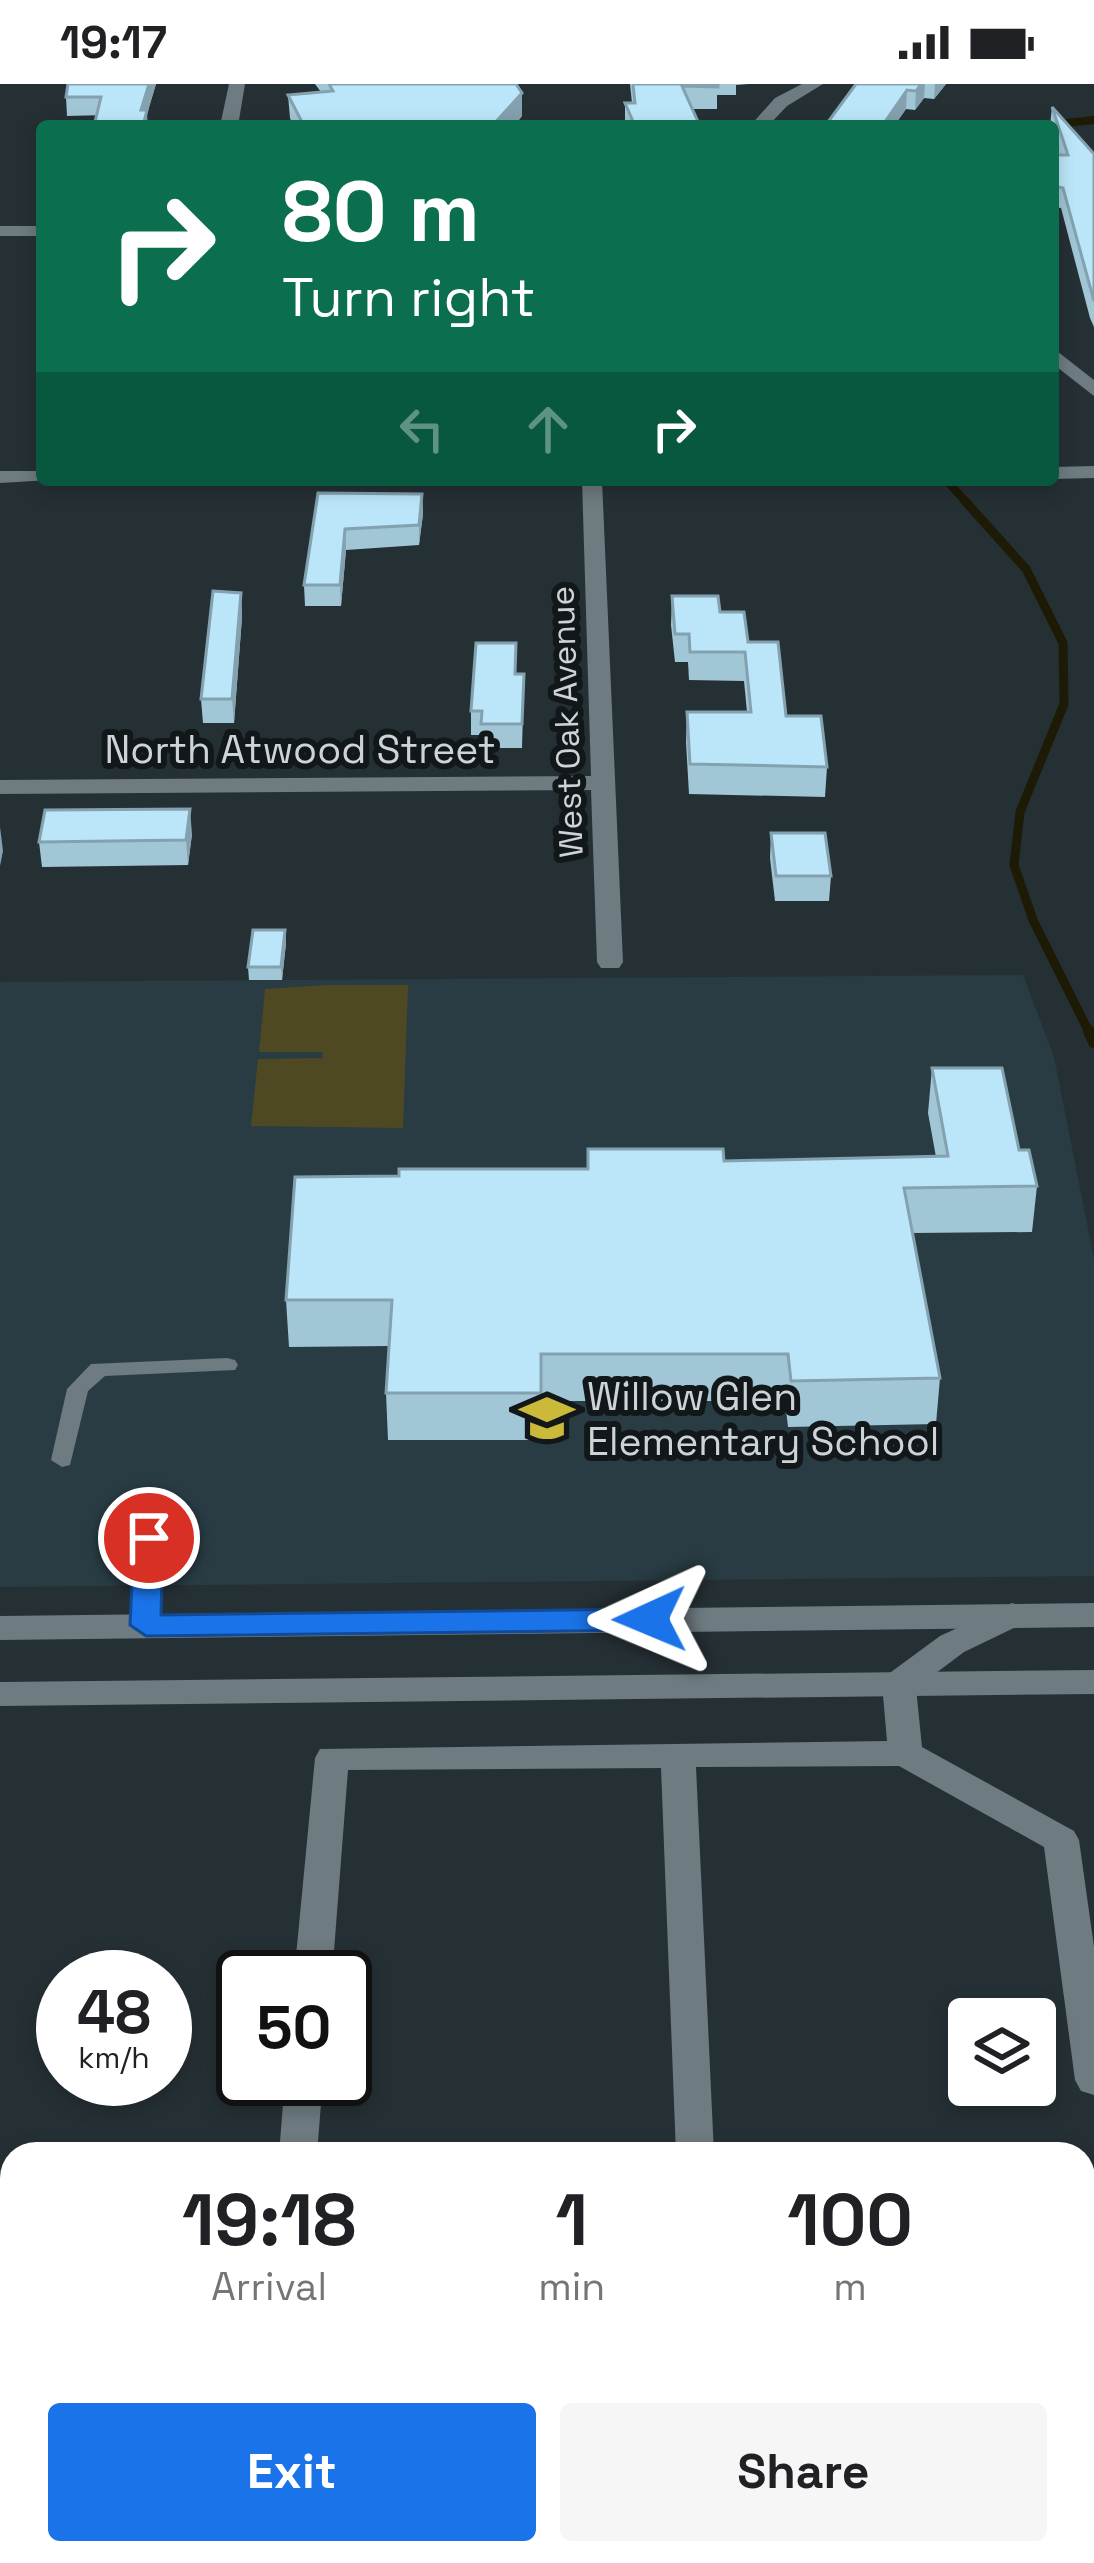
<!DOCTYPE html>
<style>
body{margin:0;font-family:"Space Grotesk",sans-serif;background:#f6f6f6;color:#202124;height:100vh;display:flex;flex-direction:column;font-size:45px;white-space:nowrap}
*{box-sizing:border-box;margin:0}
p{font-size:39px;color:#757577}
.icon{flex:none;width:66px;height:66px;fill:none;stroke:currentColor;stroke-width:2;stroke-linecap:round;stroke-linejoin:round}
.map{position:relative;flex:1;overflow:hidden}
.side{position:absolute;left:0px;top:2058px;width:1095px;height:423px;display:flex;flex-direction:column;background:#fff;border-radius:36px 36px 0 0;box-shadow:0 6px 18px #0003}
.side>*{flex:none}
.hud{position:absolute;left:36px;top:36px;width:1023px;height:366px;border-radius:12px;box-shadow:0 6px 18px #0003;background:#0b6e4f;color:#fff;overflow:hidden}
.fabs{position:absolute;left:948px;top:1914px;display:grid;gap:24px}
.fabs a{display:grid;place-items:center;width:108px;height:108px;border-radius:12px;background:#fff;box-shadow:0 6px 18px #0003;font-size:60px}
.speed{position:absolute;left:36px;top:1866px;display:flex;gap:24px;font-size:60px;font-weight:700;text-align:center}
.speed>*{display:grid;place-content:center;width:156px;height:156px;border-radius:50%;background:#fff;box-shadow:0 6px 18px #0003;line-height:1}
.speed small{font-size:30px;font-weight:400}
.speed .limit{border:6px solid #111;border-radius:18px;background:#fff;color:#111}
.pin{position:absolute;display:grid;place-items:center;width:102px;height:102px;color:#fff;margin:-51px;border:6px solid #fff;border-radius:50%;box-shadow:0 3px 12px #0007}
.me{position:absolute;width:132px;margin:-66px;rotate:269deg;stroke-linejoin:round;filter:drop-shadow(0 0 9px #0008)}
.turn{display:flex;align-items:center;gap:42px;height:252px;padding:0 48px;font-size:54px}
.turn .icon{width:156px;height:156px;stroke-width:2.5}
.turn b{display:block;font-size:84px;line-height:102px}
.lanes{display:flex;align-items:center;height:114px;padding:0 48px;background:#0003;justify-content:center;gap:60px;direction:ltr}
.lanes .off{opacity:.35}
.eta{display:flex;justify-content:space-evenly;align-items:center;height:204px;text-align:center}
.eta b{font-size:72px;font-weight:800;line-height:84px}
.action{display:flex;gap:24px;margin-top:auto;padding:24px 48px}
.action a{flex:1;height:138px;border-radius:12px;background:#1a73e8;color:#fff;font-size:48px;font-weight:800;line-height:138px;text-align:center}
.action a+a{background:#f6f6f6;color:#202124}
.status{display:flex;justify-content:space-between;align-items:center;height:84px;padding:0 60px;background:#fff;direction:ltr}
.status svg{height:33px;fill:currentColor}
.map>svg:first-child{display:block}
.built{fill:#293c44}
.green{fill:#4e4923}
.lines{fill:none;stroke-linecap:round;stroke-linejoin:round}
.stream-far2{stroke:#1d1a06;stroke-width:8}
.stream-far1{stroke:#1d1a06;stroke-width:9}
.stream{stroke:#1d1a06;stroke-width:12}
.service{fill:#6e7b81;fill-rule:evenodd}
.minor{fill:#6e7b81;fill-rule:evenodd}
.secondary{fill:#6e7b81;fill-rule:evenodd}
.wall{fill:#a1c6d6}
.shaded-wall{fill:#83a1ae}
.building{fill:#bbe6f9;stroke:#83a1ae;stroke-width:3}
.route{fill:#1a73e8;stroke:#114b97;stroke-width:3}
.labels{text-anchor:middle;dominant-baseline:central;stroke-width:12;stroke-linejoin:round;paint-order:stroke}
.far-street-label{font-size:33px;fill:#cdd4d7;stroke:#12171a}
.street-label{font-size:39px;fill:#cdd4d7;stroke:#12171a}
.poi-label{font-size:39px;fill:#cdd4d7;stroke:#12171a;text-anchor:start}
</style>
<div class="status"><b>19:17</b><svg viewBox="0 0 49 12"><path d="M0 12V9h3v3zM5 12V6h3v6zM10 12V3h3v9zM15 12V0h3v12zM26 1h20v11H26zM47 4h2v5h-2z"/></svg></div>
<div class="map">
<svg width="1094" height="2479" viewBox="0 0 1094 2479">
<rect width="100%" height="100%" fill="#253035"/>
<!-- built -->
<path class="built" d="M 1023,891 L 1054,973 L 1094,1175 L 1094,1492 L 0,1503 L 0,898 Z"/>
<!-- green -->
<path class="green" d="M 328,901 L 408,901 L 403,1044 L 251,1042 L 258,975 L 323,974 L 322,968 L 259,968 L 265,905 Z"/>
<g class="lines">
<!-- stream-far2 -->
<path class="stream-far2" d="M 1039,42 L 1094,36
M 946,396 L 967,419"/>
<!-- stream-far1 -->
<path class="stream-far1" d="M 964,416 L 1026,485 L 1063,559 L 1064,620 L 1020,728 L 1014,781 L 1033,836 L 1090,950"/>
<!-- stream -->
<path class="stream" d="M 1089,947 L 1094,958"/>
<!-- service -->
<path class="service" d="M 227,1274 L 235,1276 L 238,1281 L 235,1286 L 105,1292 L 88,1307 L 70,1381 L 62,1383 L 51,1376 L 67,1305 L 91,1280 Z
M 149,1446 L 157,1449 L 160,1454 L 157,1541 L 153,1547 L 137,1547 L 133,1541 L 138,1454 L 141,1449 Z"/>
<!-- minor -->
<path class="minor" d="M 229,0 L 245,0 L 238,42 L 220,42 Z
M 802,0 L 823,0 L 787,22 L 768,42 L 750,42 L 775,14 Z
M 0,142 L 42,142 L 42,152 L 0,152 Z
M 1053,264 L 1094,296 L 1094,312 L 1053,280 Z
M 1094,382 L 1094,394 L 1053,395 L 1053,383 Z
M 0,387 L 42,387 L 42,396 L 50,396 L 0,399 Z
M 582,396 L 602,396 L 623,878 L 619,884 L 601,884 L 597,878 L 591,706 L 0,710 L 0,696 L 591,692 Z
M 1012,1519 L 1024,1523 L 1029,1531 L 1024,1539 L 964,1568 L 916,1604 L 922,1663 L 1074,1747 L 1079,1756 L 1094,1863 L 1094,2011 L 1081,2007 L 1075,1996 L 1044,1763 L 899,1682 L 696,1683 L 714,2070 L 676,2070 L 661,1684 L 348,1686 L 332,1893 L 294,1893 L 315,1674 L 320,1665 L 887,1657 L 882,1600 L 887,1591 L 940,1552 Z
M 285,1995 L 323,1995 L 317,2070 L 279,2070 Z
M 1083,2359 L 1094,2359 L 1094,2397 L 1083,2397 Z
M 241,2469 L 285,2469 L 284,2479 L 240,2479 Z
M 689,2469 L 733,2469 L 734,2479 L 690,2479 Z"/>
<!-- secondary -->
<path class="secondary" d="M 1094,1519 L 1094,1543 L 0,1556 L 0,1532 Z
M 1094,1586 L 1094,1610 L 0,1622 L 0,1598 Z"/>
</g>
<!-- wall -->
<path class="wall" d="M 68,0 L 156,0 L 147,30 L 67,32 L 66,13 Z
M 315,0 L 516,0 L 522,32 L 514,42 L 293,42 L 290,34 L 288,11 L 321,8 Z
M 630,0 L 749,0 L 736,1 L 736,11 L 717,11 L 717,25 L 692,25 L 700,42 L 625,42 L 625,19 L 632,19 Z
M 856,0 L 946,0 L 934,15 L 924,14 L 915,26 L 906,25 L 894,42 L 825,42 Z
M 1052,23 L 1094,70 L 1094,243 L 1090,234 L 1061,124 L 1053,123 L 1053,71 L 1059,71 L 1053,52 L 1053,42 L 1050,42 Z
M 318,409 L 422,410 L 423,430 L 419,461 L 346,466 L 341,522 L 305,522 L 304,501 Z
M 241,509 L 242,533 L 234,639 L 203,639 L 201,615 Z
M 672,512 L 720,528 L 748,558 L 786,632 L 827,683 L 825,713 L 689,710 L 686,658 L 687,628 L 747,628 L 744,597 L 689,596 L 688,578 L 675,578 L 671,541 Z
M 516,590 L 524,590 L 522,664 L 482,664 L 481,651 L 471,651 L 471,627 Z
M 771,749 L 831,792 L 829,817 L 775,817 L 770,774 Z
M 192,750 L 188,781 L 42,783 L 39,758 Z
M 285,846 L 286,859 L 282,896 L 249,896 L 248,883 Z
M 932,984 L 1019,1066 L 1037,1102 L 1032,1148 L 913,1149 L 940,1294 L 936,1340 L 788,1343 L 785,1317 L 541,1317 L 541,1356 L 388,1356 L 386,1309 L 389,1262 L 289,1263 L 286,1216 L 399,1092 L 587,1085 L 724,1077 L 936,1073 L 928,1029 Z"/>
<!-- shaded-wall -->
<path class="shaded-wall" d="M 149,0 L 156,0 L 147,30 L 148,42 L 142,42 L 141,26 Z
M 921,0 L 925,0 L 924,14 L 915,26 L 916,7 Z
M 935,0 L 946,0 L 934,15 Z
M 907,6 L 906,25 L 894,42 L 882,42 Z
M 522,9 L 522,32 L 514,42 L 492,42 Z
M 422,410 L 423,430 L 419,461 L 419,441 Z
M 345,445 L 346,466 L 341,522 L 340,501 Z
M 241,509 L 242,533 L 234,639 L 232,615 Z
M 190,725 L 192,750 L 188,781 L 186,756 Z
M 0,743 L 3,767 L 0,782 Z
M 285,846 L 286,859 L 282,896 L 281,883 Z"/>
<!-- building -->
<path class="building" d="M 68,0 L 149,0 L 141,26 L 147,26 L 143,42 L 94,42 L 101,13 L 66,13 Z
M 329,0 L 516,0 L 522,9 L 492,42 L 304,42 L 288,11 L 333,7 Z
M 633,0 L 718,0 L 718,3 L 682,2 L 700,42 L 635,42 L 625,19 L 635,19 Z
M 856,0 L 921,0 L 916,7 L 907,6 L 882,42 L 825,42 Z
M 1052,23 L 1094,70 L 1094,217 L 1063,104 L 1053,102 L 1053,71 L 1068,71 Z
M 318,409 L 422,410 L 419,441 L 345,445 L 340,501 L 304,501 Z
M 213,507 L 241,509 L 232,615 L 201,615 Z
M 672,512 L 718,512 L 720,528 L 744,528 L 748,558 L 778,558 L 786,632 L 821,632 L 827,683 L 690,680 L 687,628 L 751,628 L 745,568 L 690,568 L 689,550 L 675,550 Z
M 476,559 L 516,559 L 515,590 L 524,590 L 522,640 L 481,640 L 482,627 L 471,627 Z
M 190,725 L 186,756 L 39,758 L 45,726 Z
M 771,749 L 825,749 L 831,792 L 776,792 Z
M 253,846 L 285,846 L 281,883 L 248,883 Z
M 932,984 L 1002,984 L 1019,1066 L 1029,1066 L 1037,1102 L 904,1104 L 940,1294 L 791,1297 L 788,1270 L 541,1270 L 541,1309 L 386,1309 L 392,1216 L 286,1216 L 295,1093 L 399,1092 L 399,1085 L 588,1085 L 588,1065 L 723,1065 L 724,1077 L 948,1072 Z"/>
<!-- route -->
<path class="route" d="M 149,1444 L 163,1454 L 161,1531 L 650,1525 L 665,1535 L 650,1546 L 146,1552 L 130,1541 L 134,1454 Z"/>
<!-- icons -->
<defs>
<symbol id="school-bare" viewBox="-9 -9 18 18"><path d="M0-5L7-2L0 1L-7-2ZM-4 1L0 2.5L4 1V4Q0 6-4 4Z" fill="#cbba39" stroke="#12171a" stroke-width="2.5" paint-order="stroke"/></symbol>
</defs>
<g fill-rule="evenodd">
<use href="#school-bare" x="509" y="1296" width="76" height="76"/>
</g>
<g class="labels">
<!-- far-street labels -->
<g class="far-street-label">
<text transform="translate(567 638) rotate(-92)">West Oak Avenue</text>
</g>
<!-- street labels -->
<g class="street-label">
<text x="300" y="665">North Atwood Street</text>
</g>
<!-- poi labels -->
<g class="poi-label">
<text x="587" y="1312">Willow Glen<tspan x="587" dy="45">Elementary School</tspan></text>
</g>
</g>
</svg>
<div class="fabs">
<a><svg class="icon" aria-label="layers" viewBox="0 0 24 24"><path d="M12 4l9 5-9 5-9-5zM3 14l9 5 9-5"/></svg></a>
</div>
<div class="speed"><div>48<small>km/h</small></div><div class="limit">50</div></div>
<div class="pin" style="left:149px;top:1454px;background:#d93025"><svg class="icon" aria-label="arrive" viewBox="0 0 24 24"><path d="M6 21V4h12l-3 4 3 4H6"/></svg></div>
<svg class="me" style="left:650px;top:1535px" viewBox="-20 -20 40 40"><path d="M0-17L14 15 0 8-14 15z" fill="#1a73e8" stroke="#fff" stroke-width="4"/></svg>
<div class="hud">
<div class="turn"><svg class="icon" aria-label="right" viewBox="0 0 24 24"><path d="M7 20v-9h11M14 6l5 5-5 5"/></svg><div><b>80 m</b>Turn right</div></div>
<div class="lanes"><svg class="icon off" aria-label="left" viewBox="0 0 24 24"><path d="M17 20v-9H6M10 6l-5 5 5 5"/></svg><svg class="icon off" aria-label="ahead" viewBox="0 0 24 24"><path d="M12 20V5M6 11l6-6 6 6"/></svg><svg class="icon" aria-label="right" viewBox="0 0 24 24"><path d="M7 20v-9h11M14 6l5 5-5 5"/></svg></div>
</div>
<section class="side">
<div class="eta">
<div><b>19:18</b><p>Arrival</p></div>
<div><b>1</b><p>min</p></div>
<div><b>100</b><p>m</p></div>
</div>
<div class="action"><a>Exit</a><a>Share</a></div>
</section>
</div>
